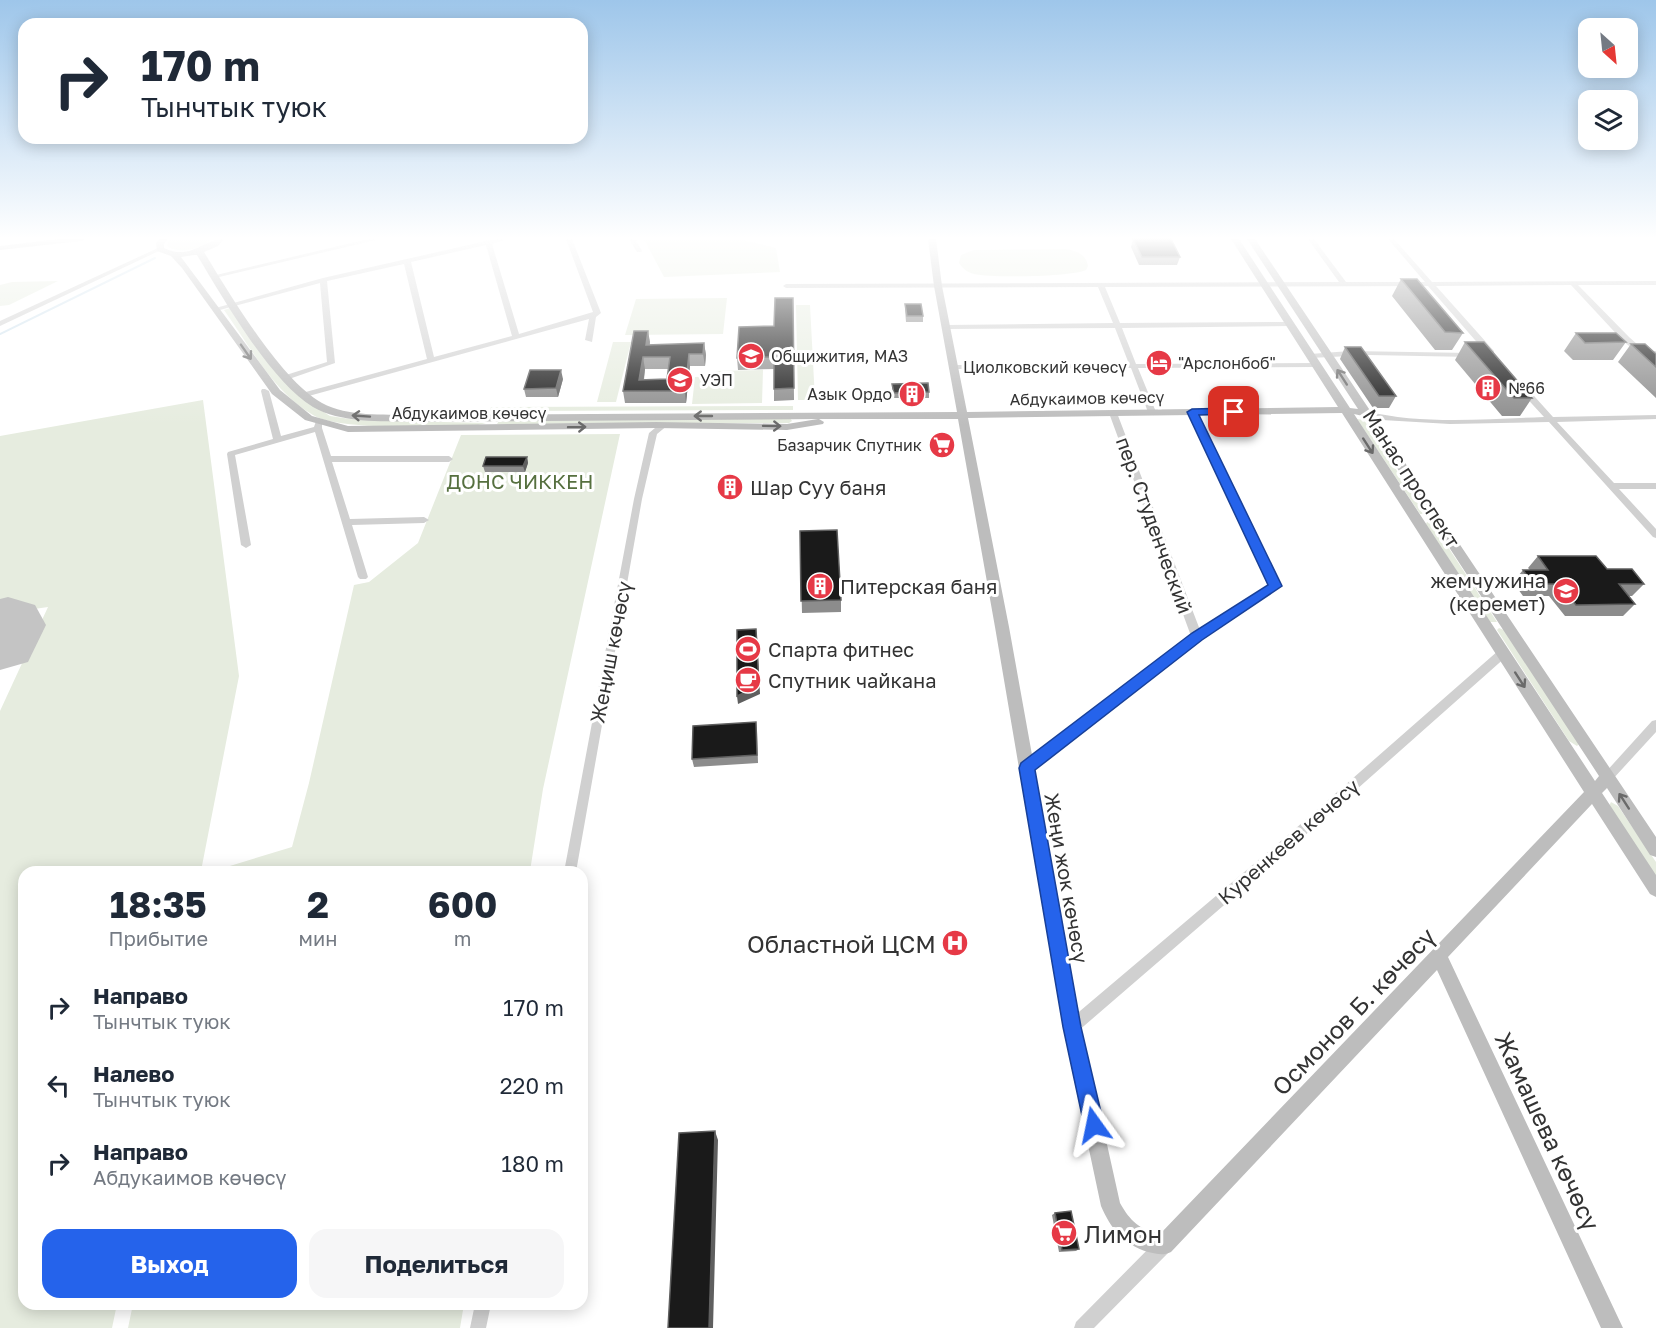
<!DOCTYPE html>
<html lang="ru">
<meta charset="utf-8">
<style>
body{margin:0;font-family:"Golos Text",sans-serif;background:#f6f6f7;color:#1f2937;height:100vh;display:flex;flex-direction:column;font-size:22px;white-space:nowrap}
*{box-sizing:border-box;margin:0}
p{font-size:20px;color:#747a83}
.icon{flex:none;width:33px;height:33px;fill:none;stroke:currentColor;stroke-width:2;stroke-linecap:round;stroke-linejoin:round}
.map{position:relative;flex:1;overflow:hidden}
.sheet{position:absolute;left:18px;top:866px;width:570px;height:444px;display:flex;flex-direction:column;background:#fff;border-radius:18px;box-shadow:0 3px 15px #0003}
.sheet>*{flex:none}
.guide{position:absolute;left:18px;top:18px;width:570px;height:126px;border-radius:18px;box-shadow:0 3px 15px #0003;background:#fff;color:#1f2937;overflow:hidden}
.needle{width:39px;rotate:153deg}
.controls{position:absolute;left:1578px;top:18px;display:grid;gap:12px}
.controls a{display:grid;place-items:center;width:60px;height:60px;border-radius:12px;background:#fff;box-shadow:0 3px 15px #0003;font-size:30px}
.pin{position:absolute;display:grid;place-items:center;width:51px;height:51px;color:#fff;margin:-26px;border-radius:12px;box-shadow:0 3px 9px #0006}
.me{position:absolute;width:66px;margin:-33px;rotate:348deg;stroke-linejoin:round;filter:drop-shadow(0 0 4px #0008)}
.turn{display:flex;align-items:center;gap:21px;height:126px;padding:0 24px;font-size:27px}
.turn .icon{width:78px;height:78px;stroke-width:2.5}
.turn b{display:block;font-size:42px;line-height:51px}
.eta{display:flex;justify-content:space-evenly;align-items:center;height:102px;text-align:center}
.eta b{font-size:36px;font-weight:700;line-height:42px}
.cta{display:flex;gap:12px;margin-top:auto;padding:12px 24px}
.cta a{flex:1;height:69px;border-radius:18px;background:#2563eb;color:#fff;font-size:24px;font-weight:700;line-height:69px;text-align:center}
.cta a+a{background:#f6f6f7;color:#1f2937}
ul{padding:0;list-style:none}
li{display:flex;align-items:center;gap:18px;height:78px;padding:0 24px}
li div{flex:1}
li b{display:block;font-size:22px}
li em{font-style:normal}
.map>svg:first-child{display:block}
.green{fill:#e6ecdf}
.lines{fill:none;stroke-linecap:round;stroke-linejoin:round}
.stream{stroke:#cfe2ee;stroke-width:2}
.runway{fill:#c4c4c4;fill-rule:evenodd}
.street{fill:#d0d0d0;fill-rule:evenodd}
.secondary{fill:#bdbdbd;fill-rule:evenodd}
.wall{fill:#8c8c8c;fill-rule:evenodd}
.shaded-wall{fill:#5f5f5f}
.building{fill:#1a1a1a;stroke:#5f5f5f;stroke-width:1.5;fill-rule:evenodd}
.oneway{stroke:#6a6a6a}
.route{fill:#2563eb;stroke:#184099;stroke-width:1.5}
.labels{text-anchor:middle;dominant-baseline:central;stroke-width:6;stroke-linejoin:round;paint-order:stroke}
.far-poi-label{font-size:16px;fill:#333;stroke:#fff;text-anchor:start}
.far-street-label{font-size:16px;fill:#333;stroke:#fff}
.street-label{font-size:20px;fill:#333;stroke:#fff}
.park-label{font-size:20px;fill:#56703f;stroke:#fff}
.poi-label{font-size:20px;fill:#333;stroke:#fff;text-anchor:start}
.near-poi-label{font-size:24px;fill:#333;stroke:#fff;text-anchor:end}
.near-street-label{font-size:24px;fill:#333;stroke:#fff}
</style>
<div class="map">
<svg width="1656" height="1328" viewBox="0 0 1656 1328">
<rect width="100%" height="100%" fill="#fff"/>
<!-- green -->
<path class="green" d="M 171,239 L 212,239 C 201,249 182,254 168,247 L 167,245 Z
M 644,239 L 739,239 L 776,248 L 780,272 L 664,277 Z
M 1066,249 C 1076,251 1086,254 1088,266 L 1086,270 C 1071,277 991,278 974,274 C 967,272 963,269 959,263 L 961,255 L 974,250 Z
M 58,281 L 9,305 L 0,306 L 0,285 L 12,282 Z
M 727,298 L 723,334 L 625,335 L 636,299 Z
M 810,305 L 815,400 L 798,400 L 796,305 Z
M 230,308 L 306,401 L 330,416 L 357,420 L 486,423 L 478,425 C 441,425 342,432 313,415 C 274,393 249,345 224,310 Z
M 613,342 L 631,342 L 616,402 L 597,402 Z
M 763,370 L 762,403 L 692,404 L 695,377 L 714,376 L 715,371 Z
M 203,400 L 239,676 L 201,871 L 24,872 L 24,1304 L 117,1304 L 112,1328 L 0,1328 L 0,711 L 48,607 L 0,614 L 0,436 Z
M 793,406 L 793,410 L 490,411 L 491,407 Z
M 790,418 L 792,421 L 789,423 L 497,424 L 499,421 Z
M 1357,419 L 1364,420 L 1425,514 L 1420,514 Z
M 620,434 L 543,789 L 530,871 L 220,872 L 220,869 L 292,847 L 309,783 L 354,585 L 369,582 L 418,543 L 461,435 Z
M 1427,522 L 1433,524 L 1497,622 L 1490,622 L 1426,524 Z
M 1499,628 L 1504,630 L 1579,744 L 1577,746 L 1569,741 L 1497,630 Z
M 1611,802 L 1618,806 L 1656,862 L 1656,877 L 1609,806 Z
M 133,1304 L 464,1304 L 460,1328 L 128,1328 Z"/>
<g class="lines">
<!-- stream -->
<path class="stream" d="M 0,334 L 155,258"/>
<!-- runway -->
<path class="runway" d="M 8,597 L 35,605 L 46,625 L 28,662 L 0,670 L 0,599 Z"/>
<!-- street -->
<path class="street" d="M 368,239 L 380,239 L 215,278 L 212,276 Z
M 495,239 L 507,239 L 492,244 L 519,334 L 593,312 L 566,239 L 572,239 L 601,313 L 596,317 L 592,342 L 585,340 L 589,319 L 305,397 L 302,397 L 302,393 L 427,359 L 404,264 L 327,281 L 335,363 L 289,379 L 285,377 L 286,375 L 327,362 L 320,283 L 216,311 L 212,309 L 323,278 ZM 486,245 L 512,336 L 434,357 L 411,262 Z
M 629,239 L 635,239 L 642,251 L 641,252 L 637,252 Z
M 1308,239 L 1314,239 L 1346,282 L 1425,282 L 1388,239 L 1394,239 L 1432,282 L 1656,281 L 1656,285 L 1578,285 L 1629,337 L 1645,351 L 1656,351 L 1656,355 L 1640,355 L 1623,341 L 1571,285 L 1436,286 L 1494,351 L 1494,355 L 1488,355 L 1428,286 L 1105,287 L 1120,323 L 1290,322 L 1294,324 L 1290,326 L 1122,328 L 1136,364 L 1316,363 L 1320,365 L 1316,367 L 1138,368 L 1156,412 L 1152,414 L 1148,412 L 1131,368 L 954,369 L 950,367 L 954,365 L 1129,364 L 1115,328 L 947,329 L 943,327 L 947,325 L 1113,323 L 1098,287 L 786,288 L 783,286 L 786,284 L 1339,282 Z
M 158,248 L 163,249 L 0,326 L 0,321 Z
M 1350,351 L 1471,353 L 1475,355 L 1471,357 L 1370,355 L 1310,358 L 1306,356 L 1310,354 Z
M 1520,387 L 1526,387 L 1553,417 L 1656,415 L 1656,419 L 1557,422 L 1614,483 L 1656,483 L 1656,489 L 1619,489 L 1656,529 L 1656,538 L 1653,537 L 1549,422 L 1450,424 L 1382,420 L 1362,413 L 1366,411 C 1420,425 1488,419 1544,417 L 1520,391 Z
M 262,389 L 265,389 L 269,391 L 281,436 L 314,427 L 316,421 L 322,421 L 322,428 L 331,456 L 449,456 L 453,459 L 449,462 L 332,462 L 350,519 L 424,517 L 429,520 L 424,523 L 352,525 L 368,577 L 366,579 L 360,579 L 358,577 L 315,432 L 235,455 L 251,545 L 246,548 L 241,545 L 227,454 L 228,452 L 273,439 L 261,391 Z
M 1189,410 L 1192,410 L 1196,412 L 1280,587 L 1201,640 L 1031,771 L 1027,773 L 1023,771 L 1021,768 L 1023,765 L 1191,636 L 1109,413 L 1110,411 L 1113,411 L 1117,413 L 1200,630 L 1270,586 L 1188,412 Z
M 661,423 L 664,423 L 668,425 L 657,434 L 642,499 L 576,872 L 564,872 L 634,499 L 649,433 Z
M 1503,649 L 1508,653 L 1507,656 L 1303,837 L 1077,1032 L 1072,1034 L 1067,1032 L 1065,1027 L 1067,1022 L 1295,829 L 1499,650 Z
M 1656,720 L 1656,732 L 1612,780 L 1608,782 L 1604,780 L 1602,777 L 1604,774 L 1652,721 Z
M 1164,1237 L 1170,1239 L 1172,1245 L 1170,1251 L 1094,1328 L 1074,1328 L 1076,1322 L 1158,1239 Z
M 475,1304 L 491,1304 L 486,1328 L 470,1328 Z"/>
<!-- secondary -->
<path class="secondary" d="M 58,239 L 85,239 L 81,241 L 0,250 L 0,246 Z
M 159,239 L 168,239 L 164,244 L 164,248 C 192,261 202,239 224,239 L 218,246 L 204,252 C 229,293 281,381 322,403 C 348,417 383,414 412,415 L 957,412 L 934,286 L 928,239 L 936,239 L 942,286 L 967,412 L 1338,407 L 1231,239 L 1239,239 L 1350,408 L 1358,409 L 1247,239 L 1255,239 L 1656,837 L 1656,857 L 1650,855 L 1607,788 L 1602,793 L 1656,875 L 1656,897 L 1650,894 L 1592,804 L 1448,957 L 1623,1328 L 1601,1328 L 1437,970 L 1171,1252 C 1163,1256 1157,1254 1148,1252 C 1123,1244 1111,1229 1101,1206 L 1063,1027 L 995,627 L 958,419 L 819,419 L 824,422 L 823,424 L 787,430 L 656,428 L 348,432 L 305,420 L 272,394 L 182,268 L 171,256 L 157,251 L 156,243 ZM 194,255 L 197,255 C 223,298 270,381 313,407 C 340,423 381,421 412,422 L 818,419 L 787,424 L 656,422 L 348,426 L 312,416 L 280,390 L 181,257 ZM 1342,413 L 1584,792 L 1160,1234 C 1140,1230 1130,1221 1120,1203 L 1081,1027 L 1009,627 L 968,418 ZM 1354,414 L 1363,416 L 1599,776 L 1595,781 Z"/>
</g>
<!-- wall -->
<path class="wall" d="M 1133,239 L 1180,257 L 1177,265 L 1139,265 L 1131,247 Z
M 1401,279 L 1463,333 L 1452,350 L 1435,350 L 1392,296 Z
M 793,298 L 794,400 L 774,401 L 774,369 L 738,370 L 737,358 L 774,326 Z
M 905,304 L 923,316 L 923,322 L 906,322 L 905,310 Z
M 648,331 L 650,345 L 704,343 L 706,355 L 705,366 L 690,366 L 686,403 L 625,403 L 623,391 ZM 645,369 L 669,369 L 667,379 L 644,380 Z
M 1576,333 L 1626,342 L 1613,360 L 1573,360 L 1564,351 Z
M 1465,342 L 1532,398 L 1520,416 L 1502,416 L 1455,360 Z
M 1631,344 L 1656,354 L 1656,398 L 1618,362 Z
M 1345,347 L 1396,396 L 1389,408 L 1373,408 L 1340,359 Z
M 563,379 L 558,397 L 526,397 L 524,389 Z
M 892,384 L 929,392 L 929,398 L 893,398 Z
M 527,457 L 528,463 L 525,472 L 485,472 L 483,466 Z
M 800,531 L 841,600 L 841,612 L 802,613 Z
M 1538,556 L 1607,569 L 1644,584 L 1632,596 L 1628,596 L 1635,604 L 1623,616 L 1565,616 L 1549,596 L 1523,596 L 1513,582 L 1523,570 L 1530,570 L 1528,568 Z
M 757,731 L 758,763 L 694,767 L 692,759 Z
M 1055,1213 L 1079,1249 L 1076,1251 L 1059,1252 L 1052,1215 Z"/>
<!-- shaded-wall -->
<path class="shaded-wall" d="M 648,331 L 650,342 L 648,356 L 646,345 Z
M 704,343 L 706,355 L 705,366 L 703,354 Z
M 689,354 L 690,366 L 686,403 L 685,391 Z
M 643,357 L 645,369 L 642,392 L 639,380 Z
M 561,370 L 563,379 L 558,397 L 556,388 Z
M 527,457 L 528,463 L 525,472 L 523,466 Z
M 757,636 L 760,694 L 738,704 L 737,696 Z
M 715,1131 L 718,1140 L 713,1328 L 709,1328 Z"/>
<!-- building -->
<path class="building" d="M 1133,239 L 1171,239 L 1180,257 L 1142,257 Z
M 1401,279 L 1417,279 L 1463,333 L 1445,332 Z
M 775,298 L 793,298 L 794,388 L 774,389 L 774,357 L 737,358 L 739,327 L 774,326 Z
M 905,304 L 921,304 L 923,316 L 907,316 Z
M 634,331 L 648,331 L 646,345 L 704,343 L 703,354 L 689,354 L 685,391 L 623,391 ZM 643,357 L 670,357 L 667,379 L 639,380 Z
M 1576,333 L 1616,333 L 1626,342 L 1585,343 Z
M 1465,342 L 1484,342 L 1532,398 L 1514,398 Z
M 1631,344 L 1645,344 L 1656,354 L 1656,367 Z
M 1345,347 L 1361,347 L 1396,396 L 1379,396 Z
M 530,370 L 561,370 L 556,388 L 524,389 Z
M 928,383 L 929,392 L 894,393 L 892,384 Z
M 486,457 L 527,457 L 523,466 L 483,466 Z
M 837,530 L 841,600 L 801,601 L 800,531 Z
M 1538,556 L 1596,556 L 1607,569 L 1632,569 L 1644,584 L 1619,584 L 1635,604 L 1576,605 L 1560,584 L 1533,584 L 1523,570 L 1548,570 Z
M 756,629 L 759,686 L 737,696 L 737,630 Z
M 756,722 L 757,755 L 692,759 L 693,726 Z
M 715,1131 L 709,1328 L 668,1328 L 679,1133 Z
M 1071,1211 L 1079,1249 L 1062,1250 L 1055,1213 Z"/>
<!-- one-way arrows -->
<defs><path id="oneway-shaft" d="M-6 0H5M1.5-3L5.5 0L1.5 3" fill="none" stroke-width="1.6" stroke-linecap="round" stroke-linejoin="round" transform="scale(1.5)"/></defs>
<g class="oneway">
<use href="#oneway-shaft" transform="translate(246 352) rotate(55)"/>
<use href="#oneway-shaft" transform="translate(1342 377) rotate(-123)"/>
<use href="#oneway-shaft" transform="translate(361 416) rotate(-176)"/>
<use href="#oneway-shaft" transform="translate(703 416) rotate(180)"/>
<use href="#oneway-shaft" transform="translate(772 426) rotate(1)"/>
<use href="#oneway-shaft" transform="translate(577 427) rotate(-1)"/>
<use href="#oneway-shaft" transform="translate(1368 446) rotate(57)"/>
<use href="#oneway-shaft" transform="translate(1520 680) rotate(57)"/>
<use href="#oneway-shaft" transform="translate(1624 801) rotate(-123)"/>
</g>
<!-- sky -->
<linearGradient id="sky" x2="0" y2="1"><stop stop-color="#9ec6ea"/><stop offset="0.56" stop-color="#fff"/><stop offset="1" stop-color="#fff" stop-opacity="0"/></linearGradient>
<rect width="1656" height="425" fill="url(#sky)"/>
<!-- route -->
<path class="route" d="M 1234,408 L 1237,409 L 1237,414 L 1199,415 L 1282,586 L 1202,640 L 1035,770 L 1081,1027 L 1104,1125 L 1101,1132 L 1094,1135 L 1087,1132 L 1084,1125 L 1063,1027 L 1019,768 L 1021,763 L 1192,633 L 1268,585 L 1187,412 L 1192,409 Z"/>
<!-- icons -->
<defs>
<symbol id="university-disc" viewBox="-11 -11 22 22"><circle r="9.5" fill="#e63946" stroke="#fff"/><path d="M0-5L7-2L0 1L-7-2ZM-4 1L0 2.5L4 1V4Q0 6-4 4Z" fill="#fff"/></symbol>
<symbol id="hotel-disc" viewBox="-11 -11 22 22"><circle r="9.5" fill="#e63946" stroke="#fff"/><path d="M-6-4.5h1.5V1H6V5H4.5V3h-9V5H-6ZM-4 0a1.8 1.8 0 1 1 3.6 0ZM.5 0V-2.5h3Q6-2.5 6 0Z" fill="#fff"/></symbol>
<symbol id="building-disc" viewBox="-11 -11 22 22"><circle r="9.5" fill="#e63946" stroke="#fff"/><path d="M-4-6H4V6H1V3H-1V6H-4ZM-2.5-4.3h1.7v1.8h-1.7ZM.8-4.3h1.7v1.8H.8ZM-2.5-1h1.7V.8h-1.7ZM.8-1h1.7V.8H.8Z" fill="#fff"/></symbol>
<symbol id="supermarket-disc" viewBox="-11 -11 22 22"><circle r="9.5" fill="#e63946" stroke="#fff"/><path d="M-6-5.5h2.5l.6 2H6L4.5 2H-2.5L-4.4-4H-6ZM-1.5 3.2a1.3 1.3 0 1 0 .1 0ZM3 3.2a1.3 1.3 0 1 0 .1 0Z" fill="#fff"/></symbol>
<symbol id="school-disc" viewBox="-11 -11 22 22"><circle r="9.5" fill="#e63946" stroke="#fff"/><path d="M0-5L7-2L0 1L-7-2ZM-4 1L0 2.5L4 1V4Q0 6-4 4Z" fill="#fff"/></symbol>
<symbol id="stadium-disc" viewBox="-11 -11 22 22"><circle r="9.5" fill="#e63946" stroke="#fff"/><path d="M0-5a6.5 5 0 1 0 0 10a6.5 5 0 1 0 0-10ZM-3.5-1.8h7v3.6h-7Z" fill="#fff"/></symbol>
<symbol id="cafe-disc" viewBox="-11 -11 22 22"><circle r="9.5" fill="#e63946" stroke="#fff"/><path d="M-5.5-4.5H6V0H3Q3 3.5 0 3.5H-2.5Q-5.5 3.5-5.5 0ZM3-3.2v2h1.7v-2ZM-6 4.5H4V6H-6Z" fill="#fff"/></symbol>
<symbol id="hospital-disc" viewBox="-11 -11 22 22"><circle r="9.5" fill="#e63946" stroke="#fff"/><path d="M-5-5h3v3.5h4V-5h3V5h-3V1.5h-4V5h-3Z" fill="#fff"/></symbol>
</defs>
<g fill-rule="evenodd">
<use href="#university-disc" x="736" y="341" width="30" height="30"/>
<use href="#hotel-disc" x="1144" y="348" width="30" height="30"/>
<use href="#university-disc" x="665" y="365" width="30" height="30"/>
<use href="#building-disc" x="1473" y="373" width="30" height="30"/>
<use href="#building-disc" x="897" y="379" width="30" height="30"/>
<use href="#supermarket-disc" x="927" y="430" width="30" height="30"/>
<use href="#building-disc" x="715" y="472" width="30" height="30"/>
<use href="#building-disc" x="805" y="571" width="30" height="30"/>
<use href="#school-disc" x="1551" y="576" width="30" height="30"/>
<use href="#stadium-disc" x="733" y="634" width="30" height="30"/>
<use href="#cafe-disc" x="733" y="665" width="30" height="30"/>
<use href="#hospital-disc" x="940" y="928" width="30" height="30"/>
<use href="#supermarket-disc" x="1049" y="1218" width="30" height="30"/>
</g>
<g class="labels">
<!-- far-poi labels -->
<g class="far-poi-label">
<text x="771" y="356">Общижития, МАЗ</text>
<text x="1178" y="363">"Арслонбоб"</text>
<text x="700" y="380">УЭП</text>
<text x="1508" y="388">№66</text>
<text x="892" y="394" text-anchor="end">Азык Ордо</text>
<text x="922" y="445" text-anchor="end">Базарчик Спутник</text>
</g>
<!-- far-street labels -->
<g class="far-street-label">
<text x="1045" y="367">Циолковский көчөсү</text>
<text transform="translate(1087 398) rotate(-1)">Абдукаимов көчөсү</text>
<text x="469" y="413">Абдукаимов көчөсү</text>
</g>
<!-- street labels -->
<g class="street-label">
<text transform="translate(1412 478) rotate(57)">Манас проспект</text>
<text transform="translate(1155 525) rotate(70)">пер. Студенческий</text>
<text transform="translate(610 652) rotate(-79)">Жеңиш көчөсү</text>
<text transform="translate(1288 841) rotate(-41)">Куренкеев көчөсү</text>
<text transform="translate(1067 878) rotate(80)">Жеңи жок көчөсү</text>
</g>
<!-- park labels -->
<g class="park-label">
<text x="520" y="481">ДОНС ЧИККЕН</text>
</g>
<!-- poi labels -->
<g class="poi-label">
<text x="750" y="487">Шар Суу баня</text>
<text x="1546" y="580" text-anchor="end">жемчужина<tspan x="1546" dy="23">(керемет)</tspan></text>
<text x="840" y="586">Питерская баня</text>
<text x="768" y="649">Спарта фитнес</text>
<text x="768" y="680">Спутник чайкана</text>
</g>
<!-- near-poi labels -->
<g class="near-poi-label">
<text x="936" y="943">Областной ЦСМ</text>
<text x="1084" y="1233" text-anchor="start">Лимон</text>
</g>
<!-- near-street labels -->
<g class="near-street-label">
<text transform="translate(1353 1011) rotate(-46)">Осмонов Б. көчөсү</text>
<text transform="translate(1548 1131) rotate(65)">Жамашева көчөсү</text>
</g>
</g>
</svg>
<div class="controls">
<a><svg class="needle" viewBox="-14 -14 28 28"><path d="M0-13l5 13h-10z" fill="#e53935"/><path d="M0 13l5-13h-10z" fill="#747a83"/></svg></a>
<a><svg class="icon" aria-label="layers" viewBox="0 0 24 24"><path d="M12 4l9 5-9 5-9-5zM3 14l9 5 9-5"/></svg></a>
</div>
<div class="pin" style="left:1234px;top:412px;background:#d93025"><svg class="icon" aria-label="arrive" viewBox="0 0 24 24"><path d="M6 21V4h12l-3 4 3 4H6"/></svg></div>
<svg class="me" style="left:1094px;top:1125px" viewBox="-20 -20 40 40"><path d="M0-17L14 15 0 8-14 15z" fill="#2563eb" stroke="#fff" stroke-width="4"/></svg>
<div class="guide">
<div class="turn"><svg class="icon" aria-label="right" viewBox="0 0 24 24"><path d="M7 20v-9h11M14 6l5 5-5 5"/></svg><div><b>170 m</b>Тынчтык туюк</div></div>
</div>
<section class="sheet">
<div class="eta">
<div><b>18:35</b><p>Прибытие</p></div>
<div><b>2</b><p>мин</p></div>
<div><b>600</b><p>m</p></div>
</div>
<ul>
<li><svg class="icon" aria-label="right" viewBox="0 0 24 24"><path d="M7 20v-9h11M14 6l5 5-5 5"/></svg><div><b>Направо</b><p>Тынчтык туюк</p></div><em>170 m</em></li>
<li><svg class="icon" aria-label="left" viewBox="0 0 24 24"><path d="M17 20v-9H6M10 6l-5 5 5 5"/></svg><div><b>Налево</b><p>Тынчтык туюк</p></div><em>220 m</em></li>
<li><svg class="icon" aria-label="right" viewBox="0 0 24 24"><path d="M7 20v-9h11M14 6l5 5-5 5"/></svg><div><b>Направо</b><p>Абдукаимов көчөсү</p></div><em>180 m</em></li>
</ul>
<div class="cta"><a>Выход</a><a>Поделиться</a></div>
</section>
</div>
